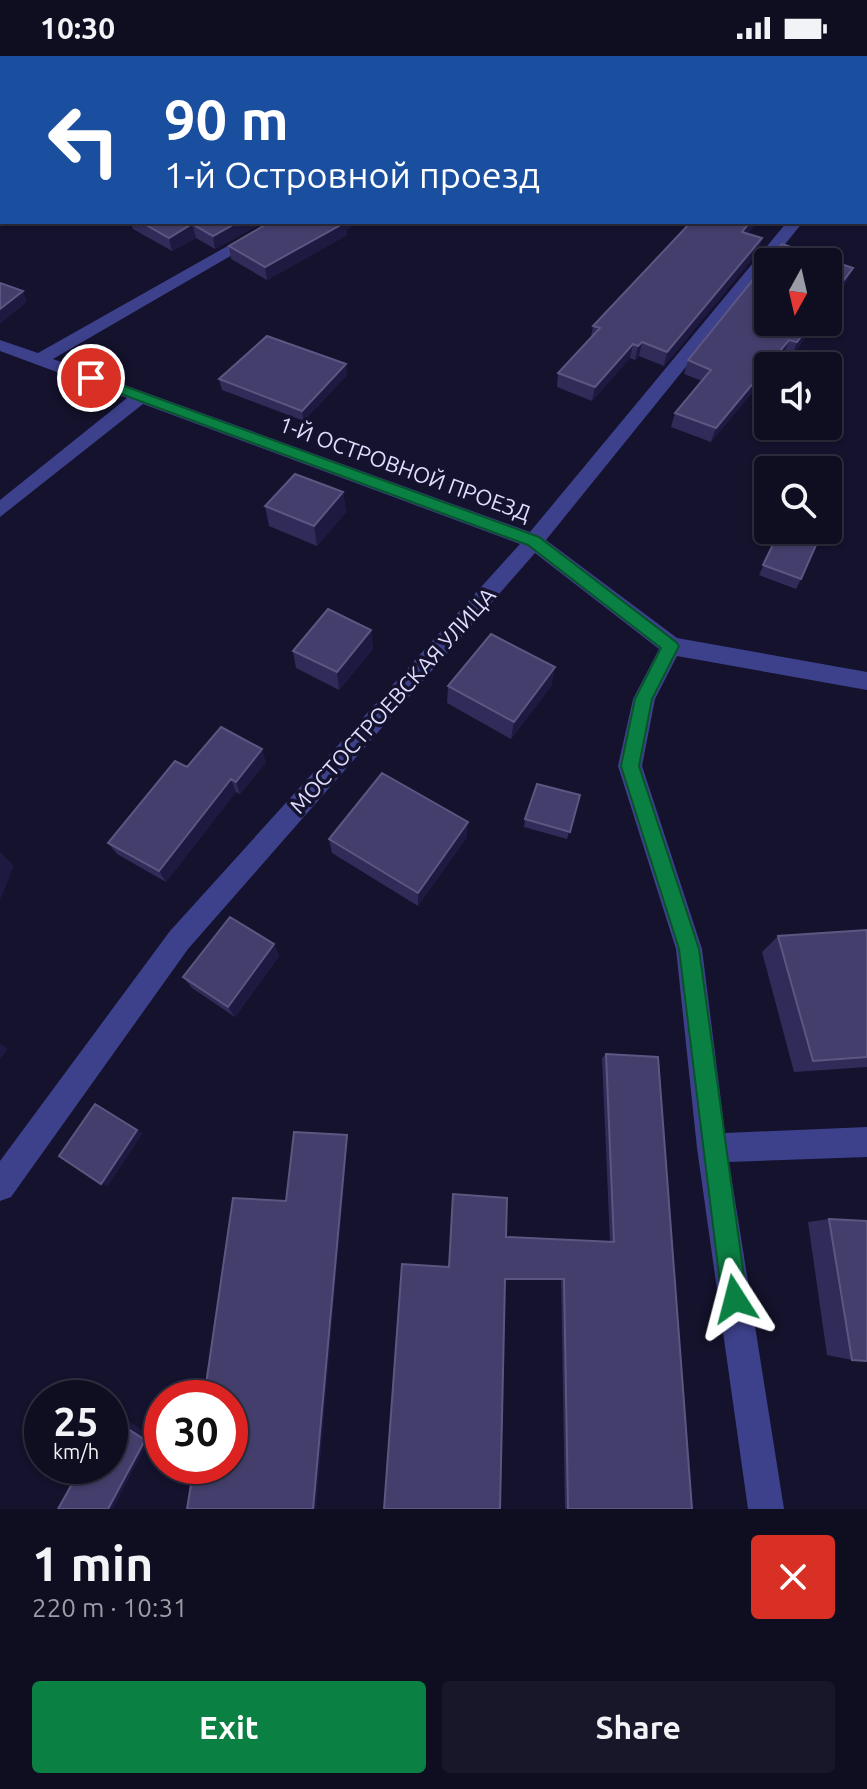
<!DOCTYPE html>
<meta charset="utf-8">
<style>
body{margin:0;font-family:Ubuntu,sans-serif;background:#18172a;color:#f1f3f6;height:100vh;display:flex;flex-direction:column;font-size:30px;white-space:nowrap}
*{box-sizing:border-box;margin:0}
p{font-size:26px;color:#9b9ca5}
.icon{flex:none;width:44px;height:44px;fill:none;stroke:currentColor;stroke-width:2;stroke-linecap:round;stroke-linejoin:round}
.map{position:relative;height:1453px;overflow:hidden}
.details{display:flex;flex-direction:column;background:#0f0e21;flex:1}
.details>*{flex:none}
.guide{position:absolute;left:0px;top:0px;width:868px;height:168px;box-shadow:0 2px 6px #0004,0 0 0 2px #2f2e3f;background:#1a4fa0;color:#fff;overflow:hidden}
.needle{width:52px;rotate:188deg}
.buttons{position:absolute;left:754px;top:192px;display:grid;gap:16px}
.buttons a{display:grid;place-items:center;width:88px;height:88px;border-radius:8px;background:#0f0e21;box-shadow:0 2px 6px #0004,0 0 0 2px #2f2e3f;font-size:40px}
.speed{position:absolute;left:24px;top:1324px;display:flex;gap:16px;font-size:40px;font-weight:700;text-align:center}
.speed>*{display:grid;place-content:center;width:104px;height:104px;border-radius:50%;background:#0f0e21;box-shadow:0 2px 6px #0004,0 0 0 2px #2f2e3f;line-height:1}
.speed small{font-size:20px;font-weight:400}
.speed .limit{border:12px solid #d22;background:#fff;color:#111}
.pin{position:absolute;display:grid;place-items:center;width:68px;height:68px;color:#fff;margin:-34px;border:4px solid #fff;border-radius:50%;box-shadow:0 2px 8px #0007}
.me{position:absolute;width:88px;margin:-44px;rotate:351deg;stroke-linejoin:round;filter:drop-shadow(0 0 6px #0008)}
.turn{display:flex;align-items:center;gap:28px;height:168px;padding:0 32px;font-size:36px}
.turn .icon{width:104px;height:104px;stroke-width:2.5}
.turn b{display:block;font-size:56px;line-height:68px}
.round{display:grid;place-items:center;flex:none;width:84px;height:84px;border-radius:8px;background:#18172a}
.summary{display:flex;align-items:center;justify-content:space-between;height:136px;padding:0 32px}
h1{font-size:48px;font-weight:600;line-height:60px}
.button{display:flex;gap:16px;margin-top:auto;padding:16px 32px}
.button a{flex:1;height:92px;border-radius:8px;background:#0b8043;color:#fff;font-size:32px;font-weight:600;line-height:92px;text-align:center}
.button a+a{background:#18172a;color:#f1f3f6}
.status{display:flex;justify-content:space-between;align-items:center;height:56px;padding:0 40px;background:#0f0e21;direction:ltr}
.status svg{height:22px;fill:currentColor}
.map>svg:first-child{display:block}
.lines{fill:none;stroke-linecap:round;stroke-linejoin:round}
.street{fill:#3d418b;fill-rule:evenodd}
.wall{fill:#302b59}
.shaded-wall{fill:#1d1940}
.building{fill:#433e6b;stroke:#5b5782;stroke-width:2}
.route{fill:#0b8043;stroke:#07532c;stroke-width:2}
.labels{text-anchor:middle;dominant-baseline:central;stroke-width:7;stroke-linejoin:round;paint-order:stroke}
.street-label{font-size:22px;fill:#deddff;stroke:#14122c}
</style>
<div class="status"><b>10:30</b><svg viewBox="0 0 49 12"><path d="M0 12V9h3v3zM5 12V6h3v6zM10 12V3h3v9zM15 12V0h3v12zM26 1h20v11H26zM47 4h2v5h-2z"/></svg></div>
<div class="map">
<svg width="867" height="1453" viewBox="0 0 867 1453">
<rect width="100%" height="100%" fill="#14122c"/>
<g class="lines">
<!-- street -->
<path class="street" d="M 270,166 L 289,166 L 53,303 L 530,476 L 787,166 L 803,166 L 546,484 L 677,582 L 867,616 L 867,634 L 677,600 L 655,643 L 642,710 L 702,893 L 725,1077 L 867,1071 L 867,1101 L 729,1106 L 784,1453 L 748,1453 L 697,1092 L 676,893 L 618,710 L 633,643 L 659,593 L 535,497 L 188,893 L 11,1141 L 0,1145 L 0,1105 L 170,875 L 520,488 L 143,348 L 0,461 L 0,444 L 127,342 L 0,295 L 0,284 L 38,297 Z"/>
</g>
<!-- wall -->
<path class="wall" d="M 131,166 L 264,166 L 215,193 L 196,182 L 172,195 L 133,173 Z
M 270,166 L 359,166 L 347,173 L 347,179 L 267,224 L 231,203 L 229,190 Z
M 748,178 L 762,182 L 758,196 L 664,310 L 639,300 L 635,304 L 630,302 L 592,345 L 557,331 L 558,317 L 591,281 L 593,270 Z
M 847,226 L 768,266 L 817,266 L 792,300 L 784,298 L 711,386 L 671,371 L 675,357 L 702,325 L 684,318 L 688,304 Z
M 347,319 L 304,365 L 222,334 L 219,323 Z
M 343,436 L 346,456 L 317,490 L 269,470 L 265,450 Z
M 779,476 L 801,523 L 796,533 L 759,519 Z
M 371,574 L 373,593 L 339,634 L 296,612 L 293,595 Z
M 552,629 L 511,683 L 447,647 L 448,630 Z
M 266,706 L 240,738 L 236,736 L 166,826 L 117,798 L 108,787 L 187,711 Z
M 580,739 L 567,783 L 524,771 L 525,763 Z
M 467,781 L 418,850 L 332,797 L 329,783 Z
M 867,874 L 867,1011 L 794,1016 L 762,896 L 778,880 Z
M 274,888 L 279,900 L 235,961 L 192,932 L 183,921 Z
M 606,998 L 692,1453 L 565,1453 L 561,1223 L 449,1210 L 506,1181 L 610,1186 L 602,1002 Z
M 829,1163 L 852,1304 L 827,1299 L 808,1166 Z"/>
<!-- shaded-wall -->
<path class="shaded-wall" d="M 191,0 L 211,0 L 208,2 L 188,2 Z
M 630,0 L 652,0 L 648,2 L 627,2 Z
M 2,98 L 2,115 L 0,116 L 0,99 Z
M 238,166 L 264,166 L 215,193 L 213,180 Z
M 341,166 L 359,166 L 347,173 L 347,179 L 267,224 L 265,211 Z
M 750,166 L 758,166 L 738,190 L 742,176 Z
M 192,168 L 196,182 L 172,195 L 169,182 Z
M 762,182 L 758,196 L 664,310 L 667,296 Z
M 853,212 L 847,226 L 828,252 L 828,245 Z
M 23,235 L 27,246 L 0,268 L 0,253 Z
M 812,266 L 817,266 L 792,300 L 797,286 Z
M 789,284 L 784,298 L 774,310 L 768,310 L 768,317 L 711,386 L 716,372 Z
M 642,286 L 639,300 L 635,304 L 638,290 Z
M 633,288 L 630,302 L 592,345 L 595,331 Z
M 346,308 L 347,319 L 304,365 L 302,355 Z
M 343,436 L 346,456 L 317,490 L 314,470 Z
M 371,574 L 373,593 L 339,634 L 337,616 Z
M 555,611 L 552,629 L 511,683 L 514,666 Z
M 262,693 L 266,706 L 240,738 L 236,726 Z
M 231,723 L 236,736 L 166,826 L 159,815 Z
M 468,766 L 467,781 L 418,850 L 418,837 Z
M 0,796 L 14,810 L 0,844 Z
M 274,888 L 279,900 L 235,961 L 228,951 Z
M 0,987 L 8,993 L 0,1003 Z
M 102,1051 L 143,1077 L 108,1130 L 101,1128 Z
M 347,1079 L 348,1082 L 316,1453 L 313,1453 Z
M 117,1357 L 151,1380 L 113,1453 L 108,1453 L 110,1360 Z"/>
<!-- building -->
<path class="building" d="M 0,0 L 191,0 L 188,2 L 2,2 L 2,98 L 0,99 Z
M 479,0 L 630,0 L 627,2 L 475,2 Z
M 790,0 L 806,0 L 813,2 L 788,2 Z
M 867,0 L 867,130 L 865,2 Z
M 141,166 L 238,166 L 213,180 L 192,168 L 169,182 Z
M 270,166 L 346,166 L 265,211 L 229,190 Z
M 691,166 L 750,166 L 742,176 L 762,182 L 667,296 L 642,286 L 638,290 L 633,288 L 595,331 L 558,317 L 600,272 L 593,270 Z
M 782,188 L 853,212 L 828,245 L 828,206 L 768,206 L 768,266 L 812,266 L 797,286 L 789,284 L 716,372 L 675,357 L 711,314 L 688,304 Z
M 0,227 L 23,235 L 0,253 Z
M 267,280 L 346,308 L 302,355 L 219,323 Z
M 295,418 L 343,436 L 314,470 L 265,450 Z
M 779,476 L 816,489 L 801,523 L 763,509 Z
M 328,553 L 371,574 L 337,616 L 293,595 Z
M 491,578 L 555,611 L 514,666 L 448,630 Z
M 221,671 L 262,693 L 236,726 L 231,723 L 159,815 L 108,787 L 175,705 L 187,711 Z
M 382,717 L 468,766 L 418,837 L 329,783 Z
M 537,728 L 580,739 L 570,776 L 525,763 Z
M 230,861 L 274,888 L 228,951 L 183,921 Z
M 867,874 L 867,1001 L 813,1005 L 778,880 Z
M 606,998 L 658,1001 L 692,1453 L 568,1453 L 564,1223 L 505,1223 L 500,1453 L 384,1453 L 402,1208 L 449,1211 L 453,1138 L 507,1142 L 506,1181 L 614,1186 Z
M 95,1048 L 137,1074 L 101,1128 L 59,1100 Z
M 294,1076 L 347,1079 L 313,1453 L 187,1453 L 194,1410 L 230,1410 L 230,1342 L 204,1342 L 233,1142 L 286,1145 Z
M 829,1163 L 867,1165 L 867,1305 L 852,1304 Z
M 110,1361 L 145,1384 L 108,1453 L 58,1453 L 82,1410 L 110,1410 Z"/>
<!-- route -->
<path class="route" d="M 91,318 L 539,481 L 676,586 L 679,590 L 652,643 L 639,710 L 699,893 L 747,1243 L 743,1251 L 735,1255 L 726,1251 L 722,1243 L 679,893 L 621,710 L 635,643 L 661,592 L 528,489 L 86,325 L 84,322 Z"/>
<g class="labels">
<!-- street labels -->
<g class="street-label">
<text transform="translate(405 412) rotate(20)">1-Й ОСТРОВНОЙ ПРОЕЗД</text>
<text transform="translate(392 644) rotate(-48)">МОСТОСТРОЕВСКАЯ УЛИЦА</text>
</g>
</g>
</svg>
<div class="buttons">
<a><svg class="needle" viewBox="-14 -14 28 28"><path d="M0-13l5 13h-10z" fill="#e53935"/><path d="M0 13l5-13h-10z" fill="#9b9ca5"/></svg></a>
<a><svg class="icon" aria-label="sound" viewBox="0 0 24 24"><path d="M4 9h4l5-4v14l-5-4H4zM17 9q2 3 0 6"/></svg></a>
<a><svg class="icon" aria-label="search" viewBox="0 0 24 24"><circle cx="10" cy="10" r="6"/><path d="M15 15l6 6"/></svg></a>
</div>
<div class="speed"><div>25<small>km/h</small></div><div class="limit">30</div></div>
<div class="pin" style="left:91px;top:322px;background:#d93025"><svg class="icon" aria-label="arrive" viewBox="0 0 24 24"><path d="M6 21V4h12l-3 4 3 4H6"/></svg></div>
<svg class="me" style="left:735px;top:1243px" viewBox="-20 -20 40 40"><path d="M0-17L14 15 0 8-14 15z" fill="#0b8043" stroke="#fff" stroke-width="4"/></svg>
<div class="guide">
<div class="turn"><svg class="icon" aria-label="left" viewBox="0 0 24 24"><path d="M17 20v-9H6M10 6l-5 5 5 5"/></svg><div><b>90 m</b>1-й Островной проезд</div></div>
</div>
</div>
<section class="details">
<div class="summary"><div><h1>1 min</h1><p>220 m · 10:31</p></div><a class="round" style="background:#d93025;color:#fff"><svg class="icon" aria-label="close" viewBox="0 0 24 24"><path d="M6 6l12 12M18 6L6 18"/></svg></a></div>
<div class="button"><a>Exit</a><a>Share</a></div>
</section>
